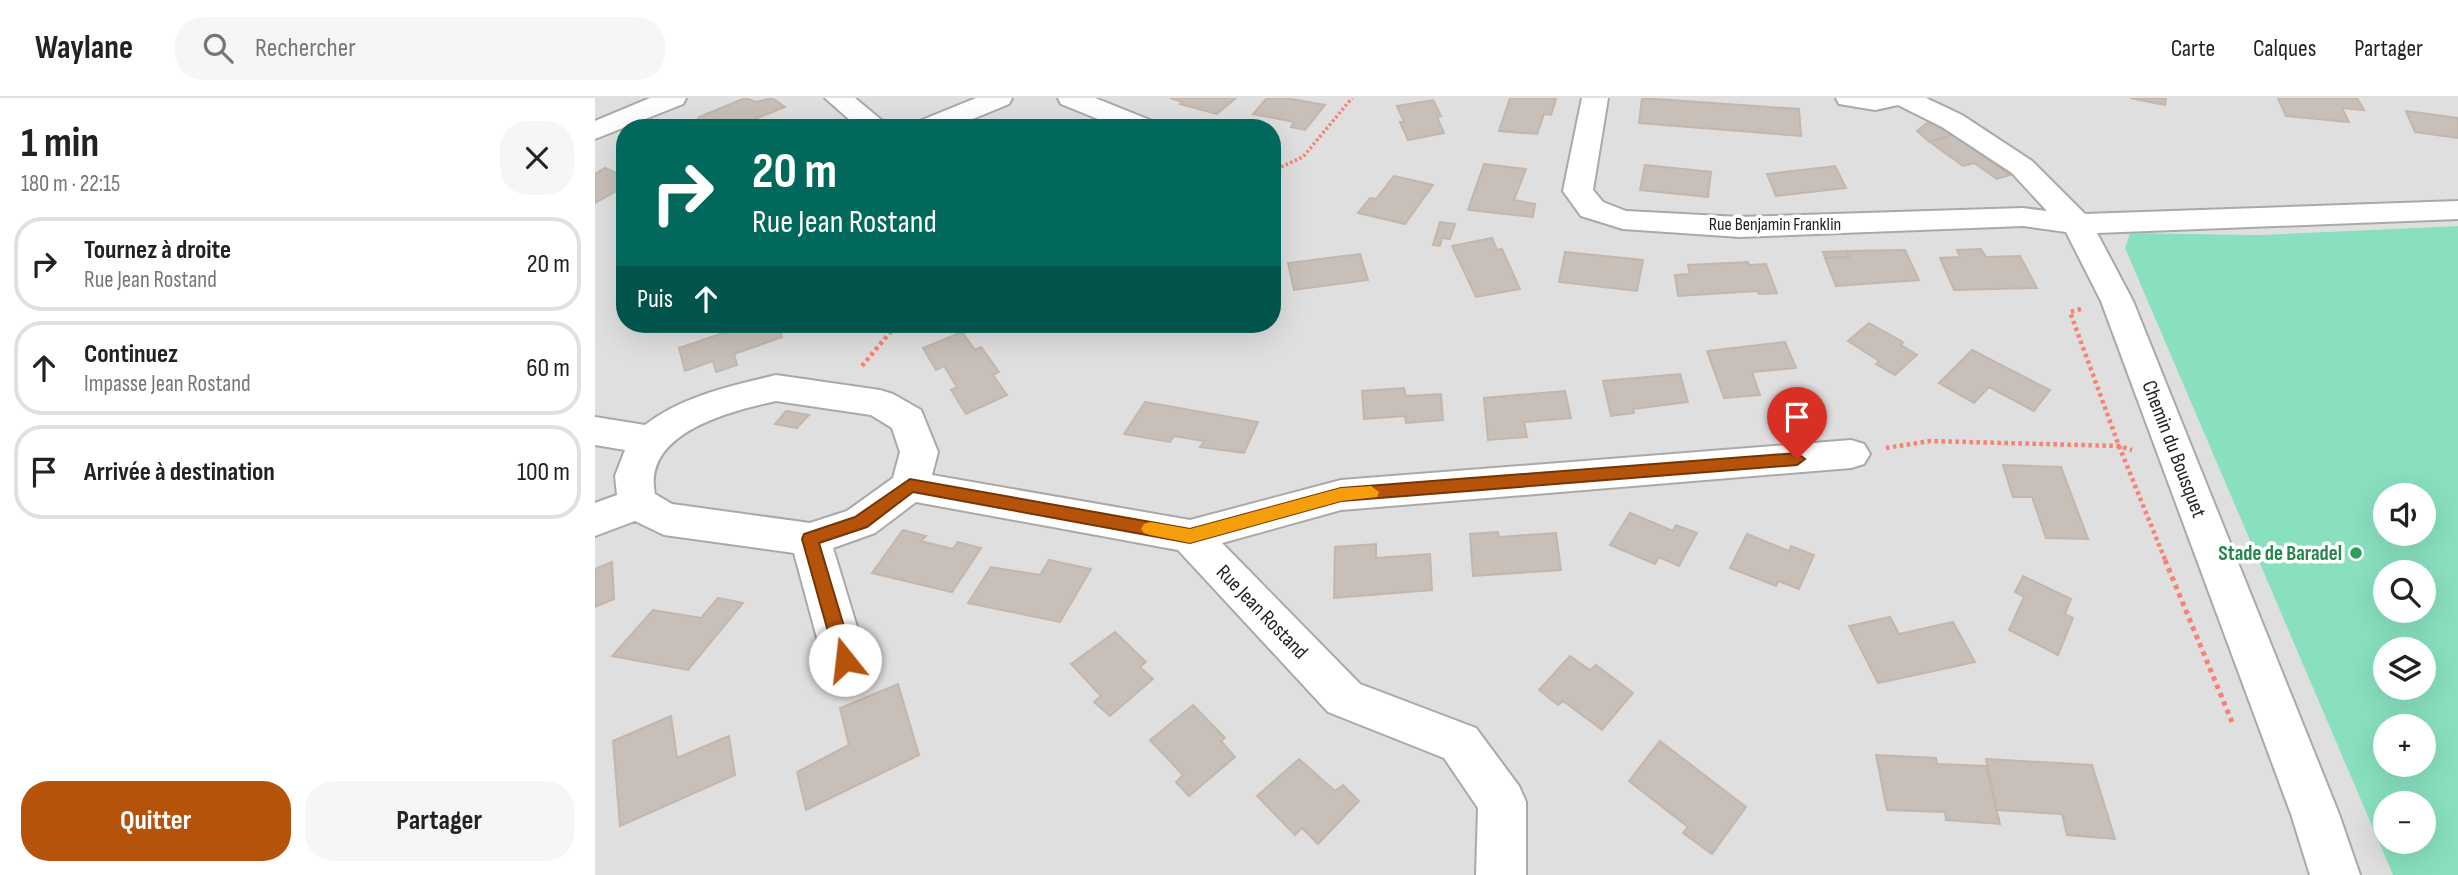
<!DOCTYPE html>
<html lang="fr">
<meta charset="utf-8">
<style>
body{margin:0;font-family:"Sofia Sans Condensed",sans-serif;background:#f6f6f6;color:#222;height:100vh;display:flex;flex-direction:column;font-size:26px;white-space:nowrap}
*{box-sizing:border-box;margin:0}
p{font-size:23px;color:#767676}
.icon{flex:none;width:38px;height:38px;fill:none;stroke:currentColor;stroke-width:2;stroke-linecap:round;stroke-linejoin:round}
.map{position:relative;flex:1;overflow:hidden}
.drawer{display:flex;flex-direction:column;background:#fff;width:595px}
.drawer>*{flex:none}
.top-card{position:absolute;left:21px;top:21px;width:665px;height:214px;border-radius:28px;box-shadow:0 7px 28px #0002;background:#00695c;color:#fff;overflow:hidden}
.controls{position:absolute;left:1778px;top:385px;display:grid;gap:14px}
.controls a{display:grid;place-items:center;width:63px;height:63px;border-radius:50%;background:#fff;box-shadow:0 7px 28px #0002;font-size:35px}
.pin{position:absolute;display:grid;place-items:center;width:60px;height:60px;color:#fff;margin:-72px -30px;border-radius:50% 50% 50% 0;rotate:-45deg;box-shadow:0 0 7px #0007}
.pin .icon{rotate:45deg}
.me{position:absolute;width:77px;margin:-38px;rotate:344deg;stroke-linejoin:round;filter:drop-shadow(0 0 5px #0008)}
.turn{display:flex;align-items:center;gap:24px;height:147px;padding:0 21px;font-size:32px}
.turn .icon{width:91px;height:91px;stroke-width:2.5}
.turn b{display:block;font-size:49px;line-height:60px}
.then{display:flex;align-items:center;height:66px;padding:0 21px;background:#0003;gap:14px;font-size:26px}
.round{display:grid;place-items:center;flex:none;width:74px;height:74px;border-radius:28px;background:#f6f6f6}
.overview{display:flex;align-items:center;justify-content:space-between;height:119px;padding:0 21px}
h1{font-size:42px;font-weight:700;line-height:52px}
.primary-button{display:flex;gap:14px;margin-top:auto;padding:14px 21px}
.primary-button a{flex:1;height:80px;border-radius:28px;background:#b45309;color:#fff;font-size:28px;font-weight:700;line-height:80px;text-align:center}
.primary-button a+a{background:#f6f6f6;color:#222}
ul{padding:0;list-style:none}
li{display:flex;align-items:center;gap:21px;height:94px;margin:0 14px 10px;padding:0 7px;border:4px solid #e0e0e0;border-radius:28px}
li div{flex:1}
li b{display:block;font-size:26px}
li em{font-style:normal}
header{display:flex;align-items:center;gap:42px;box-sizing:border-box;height:98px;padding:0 35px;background:#fff;border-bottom:2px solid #e0e0e0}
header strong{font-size:33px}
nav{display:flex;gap:38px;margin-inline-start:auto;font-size:24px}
.search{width:490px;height:63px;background:#f6f6f6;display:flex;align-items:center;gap:18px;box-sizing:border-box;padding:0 24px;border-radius:28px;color:#767676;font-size:26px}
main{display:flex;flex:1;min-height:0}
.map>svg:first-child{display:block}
.residential{fill:#e0dfdf;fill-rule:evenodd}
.pitch{fill:#88e0be;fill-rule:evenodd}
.building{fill:#c7bfb8;stroke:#c4b6ab;stroke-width:2}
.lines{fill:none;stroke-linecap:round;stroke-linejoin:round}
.minor-casing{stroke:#a9a9a9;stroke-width:4}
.path-far2{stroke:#fa8072;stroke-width:3.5;stroke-dasharray:2.5 2.5;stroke-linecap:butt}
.path-far1{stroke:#fa8072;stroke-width:4.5;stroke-dasharray:3.5 3.5;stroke-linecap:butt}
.path{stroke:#fa8072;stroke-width:5;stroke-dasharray:4.5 4.5;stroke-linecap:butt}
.minor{fill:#fff;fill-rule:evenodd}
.route{fill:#b45309;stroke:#753606;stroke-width:2}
.slow{fill:#f59e0b}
.leisure-dot{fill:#2e9e5b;stroke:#fff;stroke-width:2.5}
.labels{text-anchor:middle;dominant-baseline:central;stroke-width:7;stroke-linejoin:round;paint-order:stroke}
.far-street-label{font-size:18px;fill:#222;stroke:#fff}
.street-label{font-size:21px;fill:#222;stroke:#fff}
.leisure-label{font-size:21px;font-weight:bold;fill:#27864d;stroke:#fff;text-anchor:end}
</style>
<header>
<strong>Waylane</strong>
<div class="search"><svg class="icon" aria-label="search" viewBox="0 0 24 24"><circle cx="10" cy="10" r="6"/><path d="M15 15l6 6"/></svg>Rechercher</div>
<nav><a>Carte</a><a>Calques</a><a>Partager</a></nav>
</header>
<main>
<section class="drawer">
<div class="overview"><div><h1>1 min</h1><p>180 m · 22:15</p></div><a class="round"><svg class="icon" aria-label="close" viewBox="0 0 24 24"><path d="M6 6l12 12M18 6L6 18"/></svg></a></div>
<ul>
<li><svg class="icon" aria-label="right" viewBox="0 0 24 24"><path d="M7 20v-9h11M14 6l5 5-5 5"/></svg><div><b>Tournez à droite</b><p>Rue Jean Rostand</p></div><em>20 m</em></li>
<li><svg class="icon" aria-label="ahead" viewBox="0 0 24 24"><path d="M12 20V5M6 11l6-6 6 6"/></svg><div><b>Continuez</b><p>Impasse Jean Rostand</p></div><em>60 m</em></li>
<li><svg class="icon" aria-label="arrive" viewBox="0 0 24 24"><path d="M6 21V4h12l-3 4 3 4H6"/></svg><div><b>Arrivée à destination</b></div><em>100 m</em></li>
</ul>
<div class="primary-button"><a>Quitter</a><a>Partager</a></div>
</section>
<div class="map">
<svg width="1863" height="777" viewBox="0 0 1863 777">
<rect width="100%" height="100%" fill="#f2efe9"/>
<!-- residential -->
<path class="residential" d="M 0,0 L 1863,0 L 1863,128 L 1665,137 L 1535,135 L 1530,150 L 1798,777 L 0,777 ZM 30,30 L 677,30 L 677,226 L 30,226 Z"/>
<!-- pitch -->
<path class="pitch" d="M 1863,128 L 1863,777 L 1798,777 L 1530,150 L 1535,135 L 1665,137 ZM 1790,397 L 1829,397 L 1829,436 L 1790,436 ZM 1790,474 L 1829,474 L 1829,513 L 1790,513 ZM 1790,551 L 1829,551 L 1829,590 L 1790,590 ZM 1790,628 L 1829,628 L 1829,667 L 1790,667 ZM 1790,705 L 1829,705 L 1829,744 L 1790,744 Z"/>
<!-- building -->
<path class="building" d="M 150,0 L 161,4 L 177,0 L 190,9 L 137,30 L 103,30 L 99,27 L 104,19 Z
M 575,0 L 641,0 L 622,16 L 585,6 L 588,4 Z
M 672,0 L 691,0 L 730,7 L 710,32 L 696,29 L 699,24 L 658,16 Z
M 915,0 L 959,0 L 961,1 L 956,17 L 949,16 L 942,36 L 904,33 Z
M 1047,0 L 1204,11 L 1206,38 L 1044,25 Z
M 1535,0 L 1571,0 L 1570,7 Z
M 1683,0 L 1762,0 L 1769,12 L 1747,10 L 1754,24 L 1691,18 Z
M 838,2 L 846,18 L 842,19 L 849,35 L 813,42 L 805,24 L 809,24 L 802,8 Z
M 1811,13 L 1863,20 L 1863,40 L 1820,34 Z
M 1332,25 L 1341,27 L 1359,36 L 1335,44 L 1322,33 Z
M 1359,36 L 1378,50 L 1415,77 L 1402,81 L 1379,65 L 1368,68 L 1335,44 Z
M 889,66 L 931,71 L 919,102 L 940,106 L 938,119 L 873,112 Z
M 1050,67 L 1116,74 L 1113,99 L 1045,92 Z
M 1240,68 L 1251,90 L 1181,98 L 1172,76 Z
M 10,70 L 30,79 L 30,88 L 0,105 L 0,76 Z
M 799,78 L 838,87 L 810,126 L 763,115 L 775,100 L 781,101 Z
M 845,124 L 860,126 L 855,141 L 847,140 L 845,148 L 838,147 Z
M 897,140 L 902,152 L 907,151 L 925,191 L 881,199 L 857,148 Z
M 1386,151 L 1391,159 L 1425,158 L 1442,190 L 1359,192 L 1345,160 L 1365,159 L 1362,152 Z
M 1310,152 L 1324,182 L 1241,188 L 1230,160 L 1254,159 L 1252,153 Z
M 1252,153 L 1254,159 L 1230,160 L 1228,154 Z
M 970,154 L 1048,162 L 1042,193 L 964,184 Z
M 765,156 L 773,182 L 699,192 L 693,165 Z
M 1153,164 L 1154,167 L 1171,166 L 1182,195 L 1164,196 L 1163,193 L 1083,198 L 1080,177 L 1095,176 L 1093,167 Z
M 1274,225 L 1308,244 L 1306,247 L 1322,257 L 1300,277 L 1281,266 L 1284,263 L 1253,243 Z
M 155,226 L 183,226 L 187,239 L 139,256 L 142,267 L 121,274 L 118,263 L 90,273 L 84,250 Z
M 367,234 L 380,252 L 386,249 L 404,274 L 398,277 L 412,297 L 371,316 L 356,292 L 362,289 L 349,268 L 341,272 L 328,250 Z
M 1190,244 L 1201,270 L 1157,274 L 1165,297 L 1129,300 L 1112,253 Z
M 1377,252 L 1455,292 L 1439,313 L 1394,289 L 1379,305 L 1344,285 Z
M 1085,276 L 1093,304 L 1038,311 L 1039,315 L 1016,318 L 1008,283 Z
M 809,290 L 811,298 L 846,296 L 848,322 L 811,325 L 810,318 L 769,321 L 767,293 Z
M 970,293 L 976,320 L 929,324 L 932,339 L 893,342 L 889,300 Z
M 550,304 L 663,324 L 649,355 L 605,349 L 609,343 L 579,338 L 575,344 L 529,336 Z
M 191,313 L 214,317 L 202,330 L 180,326 Z
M 1408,367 L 1466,369 L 1493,441 L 1451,440 L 1437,399 L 1418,399 Z
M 1035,415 L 1078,433 L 1081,427 L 1102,435 L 1084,468 L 1064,459 L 1060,466 L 1015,447 Z
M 308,432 L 331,438 L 326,443 L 358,451 L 363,444 L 386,450 L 357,494 L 277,475 Z
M 903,434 L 904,439 L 961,435 L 966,472 L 878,478 L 875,436 Z
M 1152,436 L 1194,453 L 1196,448 L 1219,457 L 1204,491 L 1183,483 L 1181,488 L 1135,470 Z
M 781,446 L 781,460 L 835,456 L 837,492 L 739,500 L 740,449 Z
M 454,462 L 496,471 L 465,524 L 373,505 L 396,469 L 445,477 Z
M 17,464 L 19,501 L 0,509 L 0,471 Z
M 1428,478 L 1476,501 L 1470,516 L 1478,520 L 1463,557 L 1414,532 L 1429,499 L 1420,494 Z
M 123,500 L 148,505 L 93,572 L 17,558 L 58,512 L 106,520 Z
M 1295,519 L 1304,536 L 1358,524 L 1380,564 L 1283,585 L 1254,528 Z
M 520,534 L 551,564 L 545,569 L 558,581 L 515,618 L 499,604 L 506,598 L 476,566 Z
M 975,558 L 995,572 L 1001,567 L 1038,595 L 1007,632 L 968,603 L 963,607 L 944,592 Z
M 303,586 L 324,657 L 211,712 L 202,674 L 254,647 L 245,610 Z
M 598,607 L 630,640 L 626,643 L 640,659 L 594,698 L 581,684 L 588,677 L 555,642 Z
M 76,618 L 82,660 L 134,638 L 140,677 L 25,728 L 18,643 Z
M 1065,643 L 1151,709 L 1117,756 L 1088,735 L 1093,729 L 1034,683 Z
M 1281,657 L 1341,660 L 1342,666 L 1391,668 L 1405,726 L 1351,722 L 1350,714 L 1292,712 Z
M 704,661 L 740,693 L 748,687 L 764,703 L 723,746 L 707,730 L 700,737 L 662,698 Z
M 1391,661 L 1497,667 L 1520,741 L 1472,737 L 1467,716 L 1402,712 Z"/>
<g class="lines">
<defs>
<path id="minor" d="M 55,0 L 91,0 L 88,6 L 0,41 L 0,23 Z
M 230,0 L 260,0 L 296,30 L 264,30 Z
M 381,0 L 417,0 L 414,6 L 356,30 L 318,30 L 322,24 Z
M 463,0 L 500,0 L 560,24 L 564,30 L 525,30 L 466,6 Z
M 987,0 L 1013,0 L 998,92 L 1008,104 L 1031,113 L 1145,119 L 1428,110 L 1452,113 L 1417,75 L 1347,29 L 1303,7 L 1280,12 L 1244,6 L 1241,0 L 1331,0 L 1367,17 L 1437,63 L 1490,116 L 1863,103 L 1863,121 L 1502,135 L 1538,203 L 1744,716 L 1765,777 L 1715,777 L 1696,716 L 1506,203 L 1471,134 L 1428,128 L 1145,139 L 1028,131 L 986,118 L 968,93 Z
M 181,277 L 285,292 L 298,296 L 326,312 L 343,354 L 337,377 L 595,422 L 746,382 L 1256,342 L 1269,346 L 1275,356 L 1269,366 L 1256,370 L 746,412 L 627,445 L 765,586 L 881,630 L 924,688 L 931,704 L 931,777 L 881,777 L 883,710 L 849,660 L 733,614 L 583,452 L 321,404 L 280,435 L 238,450 L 272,562 L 265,576 L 250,581 L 235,576 L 228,562 L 199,455 L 69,437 L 40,423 L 0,438 L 0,405 L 22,397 L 20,378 L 30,352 L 0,347 L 0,319 L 50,327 C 87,298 136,288 181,277 ZM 181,303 L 276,317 L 297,330 L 305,354 L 298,380 L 252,413 L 215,425 L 77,406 L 60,396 C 47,334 137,313 181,303 Z"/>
</defs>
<!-- minor casing -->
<use href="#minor" class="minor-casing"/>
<!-- path-far2 -->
<path class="path-far2" d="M 677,73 L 708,59 L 757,0"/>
<!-- path-far1 -->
<path class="path-far1" d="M 1486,211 L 1475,214 L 1524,348 L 1571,464
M 267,268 L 302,226
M 1291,350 L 1335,343 L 1524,348 L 1537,352"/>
<!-- path -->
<path class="path" d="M 1570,462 L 1637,624"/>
<!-- minor -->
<use href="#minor" class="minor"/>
</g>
<!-- route -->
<path class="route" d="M 1202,355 L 1210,361 L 1202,367 L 746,403 L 595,445 L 318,394 L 272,429 L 224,445 L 259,562 L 256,568 L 250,570 L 244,568 L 241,562 L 207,441 L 209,436 L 260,419 L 315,381 L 595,431 L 746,390 Z"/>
<!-- slow -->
<path class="slow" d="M 776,388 L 784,394 L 782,399 L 746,403 L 595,445 L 555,437 L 549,435 L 546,431 L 549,426 L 555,424 L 595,431 L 746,390 Z"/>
<!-- markers -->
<circle class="leisure-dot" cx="1761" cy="455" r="7"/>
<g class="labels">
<!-- far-street labels -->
<g class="far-street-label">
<text x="1180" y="126">Rue Benjamin Franklin</text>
</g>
<!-- street labels -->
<g class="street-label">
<text transform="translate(1579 351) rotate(69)">Chemin du Bousquet</text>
<text transform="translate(667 514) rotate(46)">Rue Jean Rostand</text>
</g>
<!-- leisure labels -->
<g class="leisure-label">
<text x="1747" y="455">Stade de Baradel</text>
</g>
</g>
</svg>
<div class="controls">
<a><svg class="icon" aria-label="sound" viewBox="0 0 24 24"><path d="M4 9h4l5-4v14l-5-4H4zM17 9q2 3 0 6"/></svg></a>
<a><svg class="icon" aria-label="search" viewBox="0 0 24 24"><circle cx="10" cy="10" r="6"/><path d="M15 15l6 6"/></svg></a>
<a><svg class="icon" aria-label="layers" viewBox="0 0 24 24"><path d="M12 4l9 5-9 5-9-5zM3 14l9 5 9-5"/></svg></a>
<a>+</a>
<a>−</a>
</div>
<div class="pin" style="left:1202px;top:361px;background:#d93025"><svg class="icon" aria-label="arrive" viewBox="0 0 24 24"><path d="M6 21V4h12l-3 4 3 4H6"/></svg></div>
<svg class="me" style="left:250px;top:562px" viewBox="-20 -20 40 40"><circle r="19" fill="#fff"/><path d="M0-13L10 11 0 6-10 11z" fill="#b45309"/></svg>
<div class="top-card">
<div class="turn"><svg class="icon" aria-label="right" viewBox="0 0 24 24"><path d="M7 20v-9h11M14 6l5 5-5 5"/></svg><div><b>20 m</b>Rue Jean Rostand</div></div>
<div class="then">Puis<svg class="icon" aria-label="ahead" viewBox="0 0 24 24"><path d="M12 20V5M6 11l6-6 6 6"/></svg></div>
</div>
</div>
</main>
